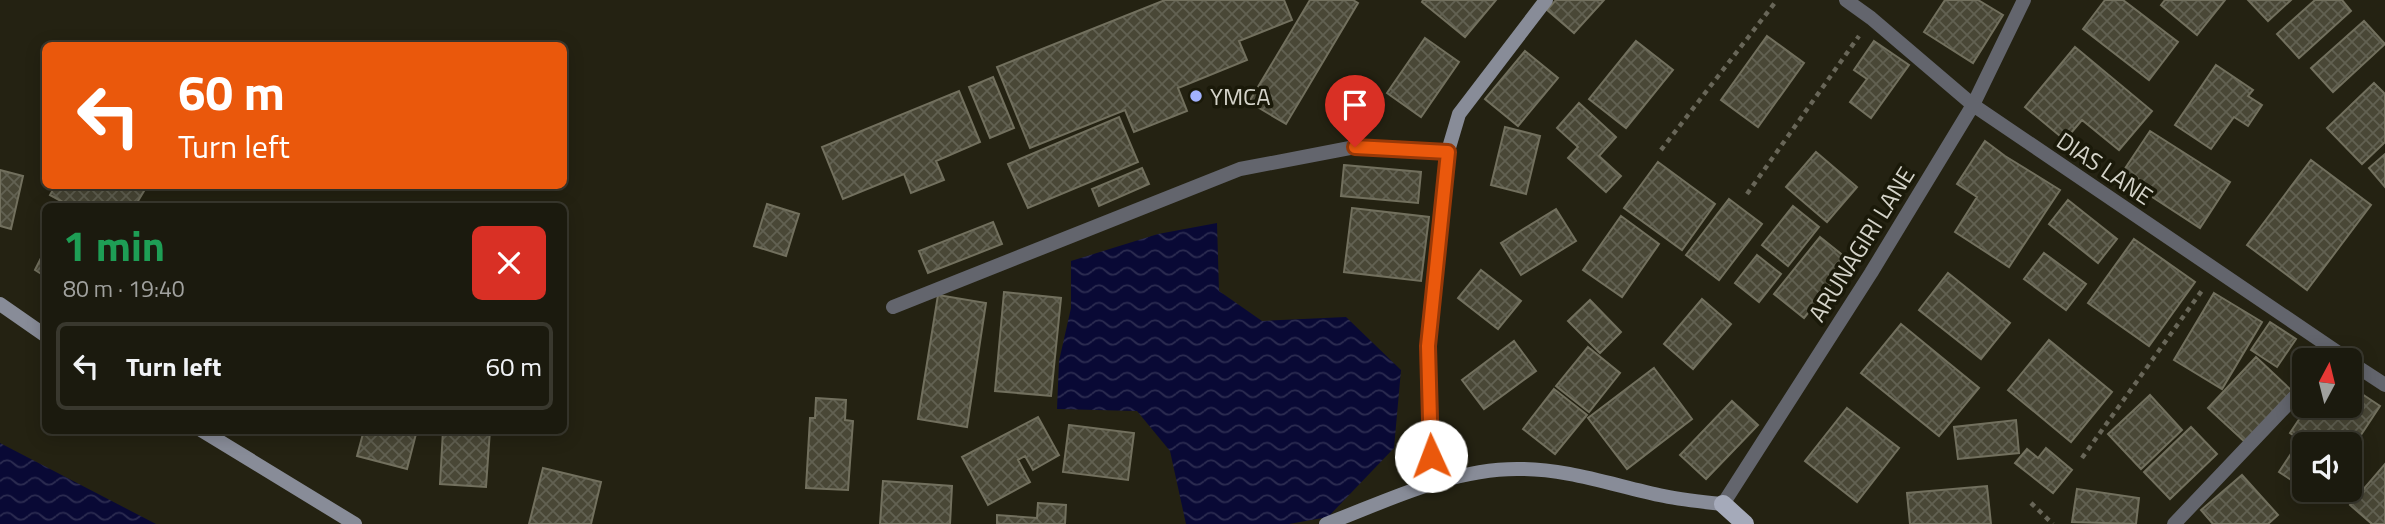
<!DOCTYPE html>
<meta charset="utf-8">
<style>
body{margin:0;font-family:"Titillium Web",sans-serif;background:#28271c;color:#f1f3f6;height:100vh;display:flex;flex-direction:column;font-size:26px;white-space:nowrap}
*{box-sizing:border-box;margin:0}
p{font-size:23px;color:#a0a19e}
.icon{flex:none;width:38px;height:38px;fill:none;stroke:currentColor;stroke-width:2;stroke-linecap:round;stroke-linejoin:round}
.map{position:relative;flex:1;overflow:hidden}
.panel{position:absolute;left:42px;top:203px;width:525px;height:231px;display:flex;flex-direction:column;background:#1b1a0e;border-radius:10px;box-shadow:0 4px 18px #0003,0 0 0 2px #39382e}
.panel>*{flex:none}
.top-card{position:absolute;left:42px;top:42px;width:525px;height:147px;border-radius:10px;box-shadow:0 4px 18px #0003,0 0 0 2px #39382e;background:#ea580c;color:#fff;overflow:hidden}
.needle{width:46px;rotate:7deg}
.fabs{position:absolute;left:2292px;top:348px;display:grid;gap:14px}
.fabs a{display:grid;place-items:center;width:70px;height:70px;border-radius:10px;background:#1b1a0e;box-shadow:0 4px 18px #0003,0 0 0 2px #39382e;font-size:35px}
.pin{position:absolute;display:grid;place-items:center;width:60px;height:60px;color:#fff;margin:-72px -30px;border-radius:50% 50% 50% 0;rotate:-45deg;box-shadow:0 0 7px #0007}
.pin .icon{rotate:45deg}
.me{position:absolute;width:77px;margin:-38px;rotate:358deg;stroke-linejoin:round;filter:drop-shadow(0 0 5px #0008)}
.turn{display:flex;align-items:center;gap:24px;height:147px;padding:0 21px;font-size:32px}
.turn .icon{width:91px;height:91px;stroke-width:2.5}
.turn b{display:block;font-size:49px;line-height:60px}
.round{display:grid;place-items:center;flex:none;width:74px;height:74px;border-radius:10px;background:#28271c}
.summary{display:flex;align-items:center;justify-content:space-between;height:119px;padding:0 21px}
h1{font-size:42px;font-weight:700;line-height:52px;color:#1e9e55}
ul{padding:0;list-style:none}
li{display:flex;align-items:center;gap:21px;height:88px;margin:0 14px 10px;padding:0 7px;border:4px solid #39382e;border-radius:10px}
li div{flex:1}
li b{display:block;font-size:26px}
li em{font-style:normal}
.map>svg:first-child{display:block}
.water{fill:url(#water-waves)}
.building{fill:url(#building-cross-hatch);stroke:#72705e;stroke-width:2}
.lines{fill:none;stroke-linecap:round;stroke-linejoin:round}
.path{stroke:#686658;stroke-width:4.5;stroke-dasharray:5 5;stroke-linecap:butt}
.street{stroke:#63656d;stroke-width:14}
.secondary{stroke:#888c98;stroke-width:14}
.primary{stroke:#a5aaba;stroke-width:18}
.route-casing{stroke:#983908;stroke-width:18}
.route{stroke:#ea580c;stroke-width:12}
.poi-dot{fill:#a2b2fd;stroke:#1a1909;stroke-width:2.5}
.labels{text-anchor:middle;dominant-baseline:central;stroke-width:7;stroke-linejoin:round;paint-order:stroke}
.poi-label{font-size:24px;fill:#d4d3c9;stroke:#1a1909;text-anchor:start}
.street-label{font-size:24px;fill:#d4d3c9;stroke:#1a1909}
</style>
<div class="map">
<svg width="2385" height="524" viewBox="0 0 2385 524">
<defs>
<pattern id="water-waves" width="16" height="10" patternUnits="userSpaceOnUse" patternTransform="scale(1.75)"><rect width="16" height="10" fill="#090935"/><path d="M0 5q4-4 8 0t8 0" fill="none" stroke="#2c2c51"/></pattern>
<pattern id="building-cross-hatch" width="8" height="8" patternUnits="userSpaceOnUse" patternTransform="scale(1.75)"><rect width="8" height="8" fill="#494736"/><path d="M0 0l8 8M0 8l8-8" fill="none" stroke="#626152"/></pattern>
</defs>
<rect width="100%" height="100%" fill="#242212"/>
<!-- water -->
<path class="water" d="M 1217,223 L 1219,291 L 1262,321 L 1346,317 L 1401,370 L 1394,448 L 1328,517 L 1289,524 L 1186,524 L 1170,451 L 1137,411 L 1057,409 L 1059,361 L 1071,308 L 1071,261 L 1158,234 Z
M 0,443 L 156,524 L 0,524 Z"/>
<!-- building -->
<path class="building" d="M 1165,0 L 1284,0 L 1292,20 L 1239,41 L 1247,60 L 1178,88 L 1187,111 L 1134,132 L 1125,110 L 1030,148 L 997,67 Z
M 1310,0 L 1353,0 L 1358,3 L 1286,124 L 1249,102 Z
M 1423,0 L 1496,0 L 1465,37 L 1422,2 Z
M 1556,0 L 1604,0 L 1574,33 L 1547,10 Z
M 1945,0 L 1978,0 L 2003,15 L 1973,63 L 1924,32 Z
M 2105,0 L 2123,0 L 2178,42 L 2149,80 L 2083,29 Z
M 2165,0 L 2225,0 L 2197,35 L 2161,5 Z
M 2248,0 L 2291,0 L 2268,21 Z
M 2315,0 L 2342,0 L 2351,11 L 2299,58 L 2277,34 Z
M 2364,21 L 2385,44 L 2333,92 L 2311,68 Z
M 1767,36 L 1804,63 L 1758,127 L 1721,100 Z
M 1425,38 L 1459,62 L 1421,117 L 1387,93 Z
M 1636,41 L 1673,70 L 1626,128 L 1589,99 Z
M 1874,41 L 1909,65 L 1871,118 L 1850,102 L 1867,79 L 1854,70 Z
M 2075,47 L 2152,111 L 2119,150 L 2082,120 L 2065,140 L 2025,107 Z
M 1525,51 L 1558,78 L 1518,126 L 1485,99 Z
M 2216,65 L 2253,90 L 2248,96 L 2262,105 L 2248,126 L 2234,117 L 2211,149 L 2175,125 Z
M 993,77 L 1014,128 L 990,138 L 969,87 Z
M 2374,83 L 2385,94 L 2385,142 L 2362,164 L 2327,128 Z
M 959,91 L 980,142 L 936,161 L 944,180 L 911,193 L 904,174 L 843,199 L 822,147 Z
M 1579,103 L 1616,137 L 1599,156 L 1621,176 L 1606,192 L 1568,158 L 1578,147 L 1557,128 Z
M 1119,117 L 1138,162 L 1028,208 L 1008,164 Z
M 1505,127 L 1540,136 L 1526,194 L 1491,185 Z
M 2150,131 L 2230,182 L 2200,228 L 2120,176 Z
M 1985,141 L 2005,156 L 2060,190 L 2009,267 L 1955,232 L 1977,197 L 1957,184 Z
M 1816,152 L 1857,187 L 1827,222 L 1786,187 Z
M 2385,154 L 2385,187 L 2369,168 Z
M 2311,160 L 2371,205 L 2307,290 L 2247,245 Z
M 1658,162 L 1715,204 L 1682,250 L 1624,208 Z
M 1344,165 L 1421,172 L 1418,203 L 1341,196 Z
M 1142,168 L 1149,184 L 1099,206 L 1092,189 Z
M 0,170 L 23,176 L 11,229 L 0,226 Z
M 55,186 L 147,186 L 135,206 L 70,206 L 50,195 Z
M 1729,199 L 1762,224 L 1719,280 L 1686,255 Z
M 2068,200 L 2117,239 L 2098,263 L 2049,224 Z
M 767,204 L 799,214 L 786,256 L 754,246 Z
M 1793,206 L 1819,227 L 1788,266 L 1762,245 Z
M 1352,208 L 1429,217 L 1421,281 L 1344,272 Z
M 1556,209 L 1576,241 L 1521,275 L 1501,243 Z
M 1621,216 L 1659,244 L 1622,297 L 1583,270 Z
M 993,222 L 1002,244 L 928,273 L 919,251 Z
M 1820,237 L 1850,261 L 1804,318 L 1774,294 Z
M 2134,239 L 2195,282 L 2149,346 L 2088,303 Z
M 46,248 L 46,277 L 35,270 Z
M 2044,253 L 2086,284 L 2066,310 L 2024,279 Z
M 1757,255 L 1781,274 L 1759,302 L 1735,283 Z
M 1481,270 L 1521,301 L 1498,329 L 1458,298 Z
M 1948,273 L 2010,323 L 1981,359 L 1919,310 Z
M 1004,292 L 1061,298 L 1051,396 L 995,391 Z
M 2214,293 L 2262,322 L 2222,389 L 2174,360 Z
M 938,295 L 986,303 L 967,427 L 918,419 Z
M 1702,299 L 1731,324 L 1693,369 L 1664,344 Z
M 1590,300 L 1621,332 L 1600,353 L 1568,321 Z
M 2270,322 L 2296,339 L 2277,367 L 2251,350 Z
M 1901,324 L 1979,388 L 1939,436 L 1861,373 Z
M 2049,340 L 2112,392 L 2071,442 L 2008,390 Z
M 1514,341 L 1536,371 L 1484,409 L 1462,380 Z
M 1588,347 L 1620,373 L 1589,412 L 1556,386 Z
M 2256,357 L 2292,391 L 2245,442 L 2208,408 Z
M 1654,368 L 1692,419 L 1627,469 L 1588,418 Z
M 2350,386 L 2380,406 L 2351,450 L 2358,454 L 2350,465 L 2350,444 L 2305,444 L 2305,489 L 2279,472 L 2300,440 L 2290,433 L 2308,406 L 2350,406 Z
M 1554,389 L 1587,415 L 1555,454 L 1523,429 Z
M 2150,395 L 2182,430 L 2141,469 L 2108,434 Z
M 816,398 L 846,400 L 845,420 L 853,421 L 848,490 L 806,488 L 810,418 L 815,418 Z
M 1732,401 L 1758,425 L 1706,479 L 1680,455 Z
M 1847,408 L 1899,448 L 1857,502 L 1805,461 Z
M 1038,417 L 1059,455 L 1033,470 L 1025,456 L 1018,460 L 1030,482 L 988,505 L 962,457 Z
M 2016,420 L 2019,453 L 1958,459 L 1954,427 Z
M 1069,425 L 1134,433 L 1128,480 L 1063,472 Z
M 2191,427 L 2217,454 L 2170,499 L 2144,472 Z
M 364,430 L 417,430 L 407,469 L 357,456 Z
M 443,430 L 490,430 L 486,487 L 440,484 Z
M 2046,448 L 2072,470 L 2053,493 L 2015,463 L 2027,449 L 2038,458 Z
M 2385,464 L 2385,524 L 2372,524 L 2350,505 Z
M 543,468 L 601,482 L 591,524 L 529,524 Z
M 2242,475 L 2278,515 L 2268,524 L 2213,524 L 2201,510 Z
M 883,481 L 952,486 L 950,524 L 880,524 Z
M 1987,486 L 1991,524 L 1910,524 L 1907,493 Z
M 2077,489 L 2139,498 L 2136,524 L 2072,522 Z
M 1038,503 L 1066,505 L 1065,524 L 997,524 L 997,515 L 1037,518 Z"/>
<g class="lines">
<!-- path -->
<path class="path" d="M 1661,150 L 1777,0
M 1747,194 L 1859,36
M 2082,458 L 2203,289
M 2031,503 L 2053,524"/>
<!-- street -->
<path class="street" d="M 1846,0 L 1871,18 L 1973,105 L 2349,360
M 893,307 L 1240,169 L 1355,147 L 1448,151
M 2350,362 L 2385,385
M 1723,504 L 1871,273 L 1973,105 L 2024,0
M 2174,524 L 2305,386"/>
<!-- secondary -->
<path class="secondary" d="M 0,304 L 46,336
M 201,430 L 355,524
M 1432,483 L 1428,346 L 1448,151 L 1459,114 L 1546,0
M 1326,524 C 1387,501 1450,469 1517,469 C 1567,468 1615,486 1664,496 C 1683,500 1703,502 1723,504"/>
<!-- primary -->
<path class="primary" d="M 1723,504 L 1745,524"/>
</g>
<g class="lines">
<defs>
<path id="route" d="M 1355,147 L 1448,152 L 1428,346 L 1431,456"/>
</defs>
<!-- route casing -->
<use href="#route" class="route-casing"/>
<!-- route -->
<use href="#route" class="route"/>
</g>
<!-- markers -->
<circle class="poi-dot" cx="1196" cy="96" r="7"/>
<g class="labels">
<!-- poi labels -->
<g class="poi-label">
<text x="1210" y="96">YMCA</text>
</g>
<!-- street labels -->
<g class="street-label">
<text transform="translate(2105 168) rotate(34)">DIAS LANE</text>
<text transform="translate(1861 244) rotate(-58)">ARUNAGIRI LANE</text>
</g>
</g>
</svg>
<div class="fabs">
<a><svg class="needle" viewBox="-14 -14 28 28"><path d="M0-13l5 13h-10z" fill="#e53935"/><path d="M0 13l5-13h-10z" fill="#a0a19e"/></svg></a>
<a><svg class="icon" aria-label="sound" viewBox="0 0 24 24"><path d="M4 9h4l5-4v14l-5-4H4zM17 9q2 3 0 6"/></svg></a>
</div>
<div class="pin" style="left:1355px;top:147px;background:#d93025"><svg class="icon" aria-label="arrive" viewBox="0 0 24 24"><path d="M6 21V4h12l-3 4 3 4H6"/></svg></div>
<svg class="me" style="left:1431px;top:456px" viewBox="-20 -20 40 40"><circle r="19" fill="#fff"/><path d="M0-13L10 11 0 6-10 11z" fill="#ea580c"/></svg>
<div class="top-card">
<div class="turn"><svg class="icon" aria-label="left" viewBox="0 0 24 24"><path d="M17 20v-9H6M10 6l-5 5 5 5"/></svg><div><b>60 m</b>Turn left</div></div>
</div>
<section class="panel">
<div class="summary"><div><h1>1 min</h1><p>80 m · 19:40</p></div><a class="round" style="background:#d93025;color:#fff"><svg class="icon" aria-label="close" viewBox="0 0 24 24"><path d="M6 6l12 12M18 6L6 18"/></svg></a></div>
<ul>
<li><svg class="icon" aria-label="left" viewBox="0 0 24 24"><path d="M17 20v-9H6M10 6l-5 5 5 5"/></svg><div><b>Turn left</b></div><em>60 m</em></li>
</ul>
</section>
</div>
